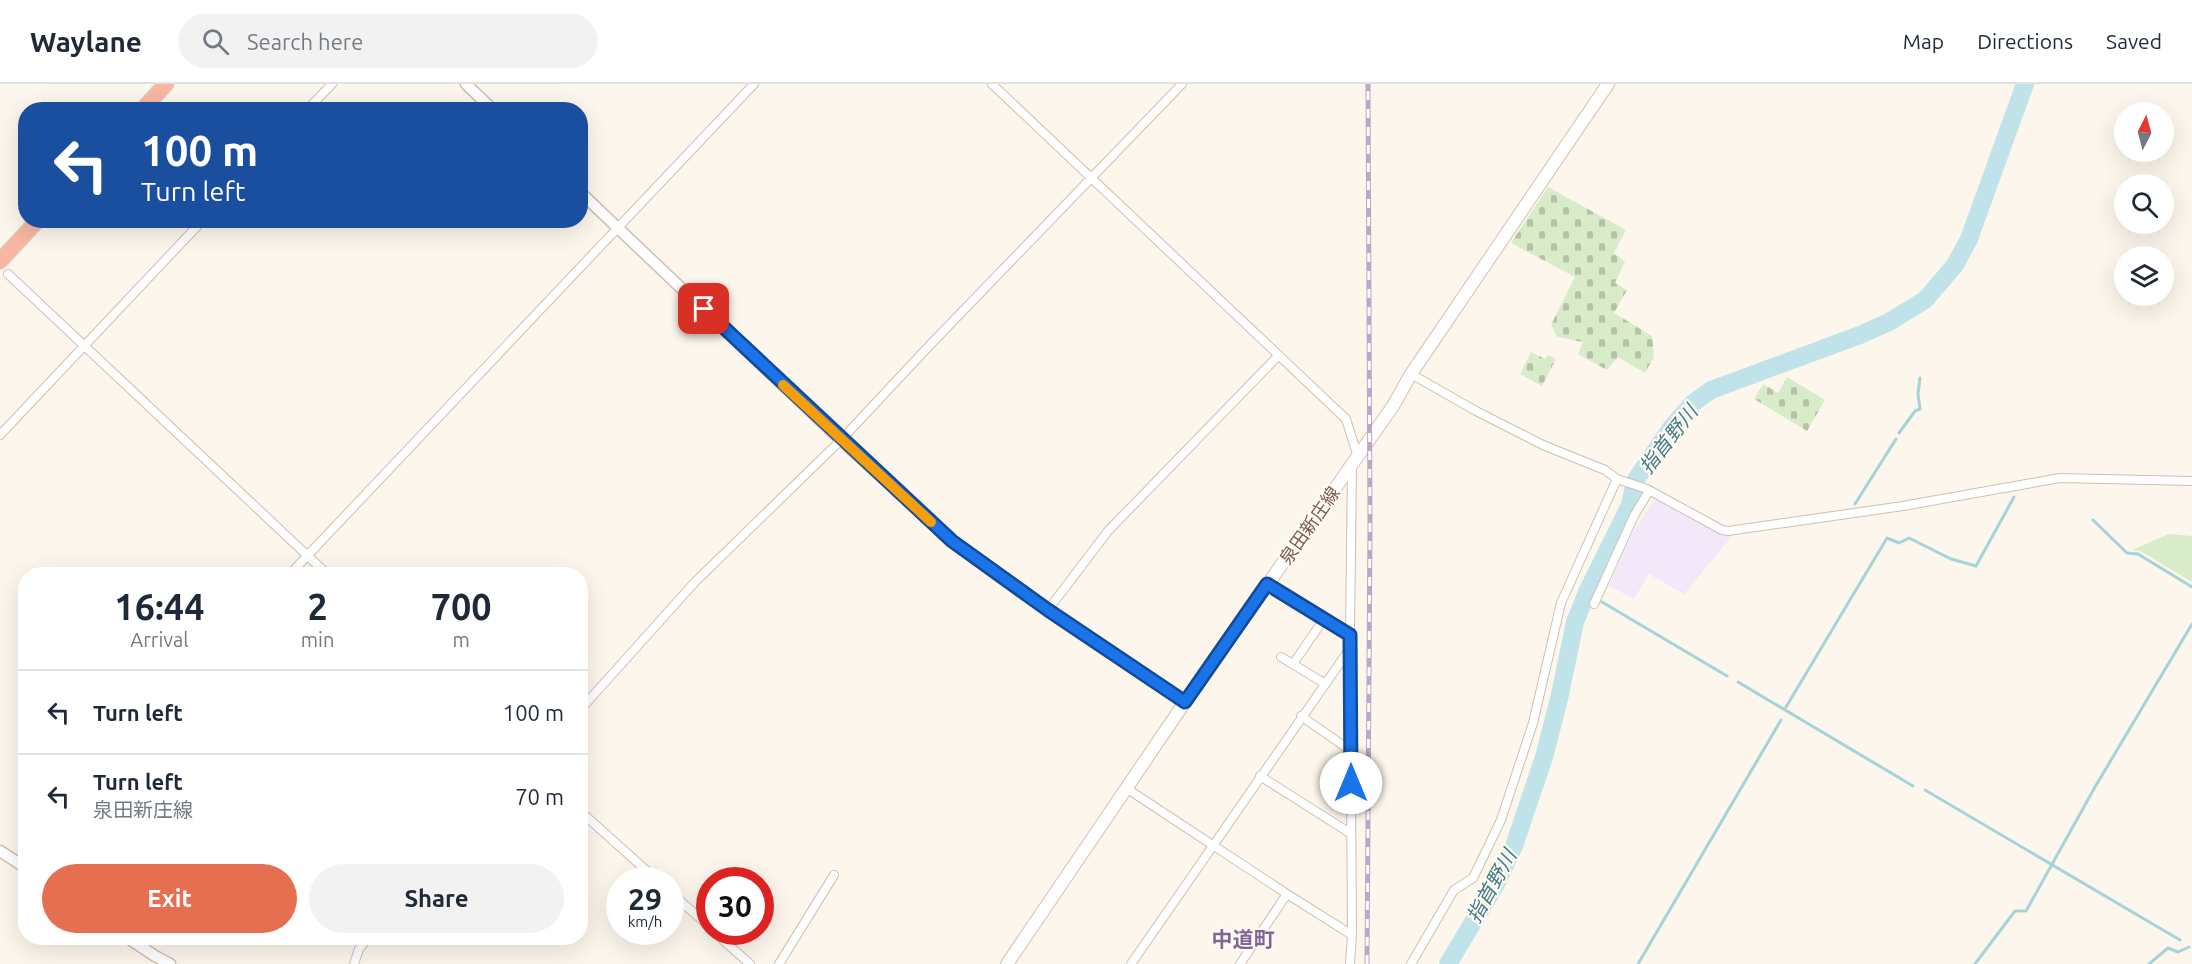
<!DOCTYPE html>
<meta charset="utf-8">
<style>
body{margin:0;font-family:Ubuntu,"Noto Sans JP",sans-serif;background:#f2f2f3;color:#1f2937;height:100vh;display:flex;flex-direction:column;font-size:22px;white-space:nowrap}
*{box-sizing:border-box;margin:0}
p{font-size:20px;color:#747a83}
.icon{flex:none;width:33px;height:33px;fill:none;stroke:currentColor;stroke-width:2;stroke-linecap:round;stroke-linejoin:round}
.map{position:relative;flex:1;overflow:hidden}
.side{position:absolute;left:18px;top:483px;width:570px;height:378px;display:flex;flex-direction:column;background:#fff;border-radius:24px;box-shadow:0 6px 24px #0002}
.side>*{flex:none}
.hud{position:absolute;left:18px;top:18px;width:570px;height:126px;border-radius:24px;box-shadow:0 6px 24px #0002;background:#1a4fa0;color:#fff;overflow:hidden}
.needle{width:39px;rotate:6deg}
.tools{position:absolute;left:2114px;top:18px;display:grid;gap:12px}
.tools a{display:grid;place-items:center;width:60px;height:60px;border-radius:50%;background:#fff;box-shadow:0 6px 24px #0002;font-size:30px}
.speed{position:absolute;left:606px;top:783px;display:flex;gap:12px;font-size:30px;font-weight:700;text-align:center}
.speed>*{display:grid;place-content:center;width:78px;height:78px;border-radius:50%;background:#fff;box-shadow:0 6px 24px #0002;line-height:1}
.speed small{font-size:15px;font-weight:400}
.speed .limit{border:9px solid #d22;background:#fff;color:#111}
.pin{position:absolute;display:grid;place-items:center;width:51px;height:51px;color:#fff;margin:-26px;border-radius:12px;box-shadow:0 3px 9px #0006}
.me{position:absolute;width:66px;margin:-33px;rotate:0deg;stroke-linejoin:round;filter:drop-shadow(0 0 4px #0008)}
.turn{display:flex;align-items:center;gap:21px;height:126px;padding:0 24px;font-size:27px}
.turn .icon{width:78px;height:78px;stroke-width:2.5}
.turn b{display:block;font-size:42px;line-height:51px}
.eta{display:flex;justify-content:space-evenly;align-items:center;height:102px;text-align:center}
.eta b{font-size:36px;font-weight:600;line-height:42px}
.cta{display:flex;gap:12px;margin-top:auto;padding:12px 24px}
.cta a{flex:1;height:69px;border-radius:36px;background:#e76f51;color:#fff;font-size:24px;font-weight:600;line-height:69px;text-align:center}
.cta a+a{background:#f2f2f3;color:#1f2937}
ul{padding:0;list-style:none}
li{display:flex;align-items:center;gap:18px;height:84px;padding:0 24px;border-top:2px solid #e0e1e3}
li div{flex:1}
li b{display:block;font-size:22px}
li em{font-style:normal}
header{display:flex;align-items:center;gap:36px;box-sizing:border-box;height:84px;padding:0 30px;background:#fff;border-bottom:2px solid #e0e1e3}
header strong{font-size:28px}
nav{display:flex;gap:33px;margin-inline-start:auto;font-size:21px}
.search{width:420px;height:54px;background:#f2f2f3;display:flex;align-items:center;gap:15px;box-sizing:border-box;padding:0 21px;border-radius:33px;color:#747a83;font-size:22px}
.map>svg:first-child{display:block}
.education{fill:#f3e8fa}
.green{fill:#d8ecc9}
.cemetery{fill:url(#cemetery-stones)}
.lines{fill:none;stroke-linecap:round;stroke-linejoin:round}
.stream{stroke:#a5d3da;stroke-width:3}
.river{stroke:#bfe3e8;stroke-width:18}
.minor-casing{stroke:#d1beb0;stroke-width:10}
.tertiary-casing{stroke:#d1beb0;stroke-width:13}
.secondary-casing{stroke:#d6c0b0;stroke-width:14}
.motorway-casing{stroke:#dad1cd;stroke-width:17}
.minor{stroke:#fff;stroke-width:8}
.tertiary{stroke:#fff;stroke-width:10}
.secondary{stroke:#fff;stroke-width:12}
.motorway{stroke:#f7b7a3;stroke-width:15}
.rail-casing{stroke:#b9a8c9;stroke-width:5}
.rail{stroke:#fffaf3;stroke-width:3;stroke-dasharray:9;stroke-linecap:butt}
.route-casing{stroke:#114b97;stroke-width:15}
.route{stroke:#1a73e8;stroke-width:10}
.slow{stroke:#f59e0b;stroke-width:10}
.labels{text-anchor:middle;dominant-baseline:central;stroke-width:4.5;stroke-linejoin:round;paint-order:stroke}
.street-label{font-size:18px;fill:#7a5c4d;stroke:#fffaf3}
.water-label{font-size:20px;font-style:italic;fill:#437c86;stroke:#fffaf3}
.quarter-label{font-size:21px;font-weight:bold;fill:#846695;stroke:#fffaf3}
</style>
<header>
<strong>Waylane</strong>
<div class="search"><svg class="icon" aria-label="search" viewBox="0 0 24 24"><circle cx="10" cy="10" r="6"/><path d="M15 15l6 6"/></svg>Search here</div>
<nav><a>Map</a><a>Directions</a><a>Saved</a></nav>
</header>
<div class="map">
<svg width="2192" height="880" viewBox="0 0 2192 880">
<defs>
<pattern id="cemetery-stones" width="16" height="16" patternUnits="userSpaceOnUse" patternTransform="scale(1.5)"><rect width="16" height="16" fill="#d8ecc9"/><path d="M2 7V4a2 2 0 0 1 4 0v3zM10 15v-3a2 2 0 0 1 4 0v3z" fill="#b4c2a5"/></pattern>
</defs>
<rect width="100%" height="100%" fill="#fdf6ec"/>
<!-- education -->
<path class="education" d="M 1656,413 L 1717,446 L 1733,451 L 1684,510 L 1649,490 L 1634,515 L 1609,502 L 1628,457 Z"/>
<!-- green -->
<path class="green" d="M 2169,450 L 2192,452 L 2192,498 L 2140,467 L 2132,466 Z"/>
<!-- cemetery -->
<path class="cemetery" d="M 1548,103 L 1626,146 L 1614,169 L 1625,178 L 1615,199 L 1627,206 L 1614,229 L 1652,252 L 1654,273 L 1645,289 L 1618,273 L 1607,286 L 1578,270 L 1583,258 L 1557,253 L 1551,241 L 1575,193 L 1511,159 Z
M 1531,268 L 1545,275 L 1548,271 L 1556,275 L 1542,302 L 1520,290 Z
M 1787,293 L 1825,316 L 1807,347 L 1754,315 L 1763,300 L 1778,309 Z"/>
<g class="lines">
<!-- stream -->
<path class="stream" d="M 1899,349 L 1915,327 L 1920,325 L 1918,310 L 1920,294
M 1855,420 L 1896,355
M 2093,436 L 2127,469 L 2138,470 L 2192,503
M 1602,518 L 1727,592
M 1738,598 L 1913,702
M 1786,623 L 1887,454 L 1899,459 L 1909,454 L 1951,475 L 1976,482 L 2014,413
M 1925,706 L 2180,856
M 1638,880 L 1781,636
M 1975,880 L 2015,827 L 2026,827 L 2095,703 L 2192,540
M 2149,880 L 2168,864 L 2178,868 L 2189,863"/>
<!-- river -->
<path class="river" d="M 1448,880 L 1496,800 L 1514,762 L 1544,673 L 1559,615 L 1575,538 L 1588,506 L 1630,421 L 1635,397 L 1671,344 L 1693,319 L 1711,306 L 1860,251 L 1889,238 L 1925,216 L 1955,181 L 1969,155 L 2025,0"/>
<defs>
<path id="minor" d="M 992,0 L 1346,335 L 1358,373
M 307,26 L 332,0
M 8,190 L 327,490
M 1411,290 L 1476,327 L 1543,361 L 1605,386 L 1617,395 L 1647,405 L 1722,446 L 1728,447 L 1903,422 L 2060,394 L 2192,397
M 0,351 L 203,136
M 290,490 L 754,0
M 1267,500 L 1350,551
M 1594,520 L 1634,432 L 1649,407
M 1048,526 L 1108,447 L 1278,272
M 1281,573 L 1324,599
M 1293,580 L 1324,535
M 580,626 L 695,498 L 841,356 L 929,262 L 1182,0
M 1301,632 L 1351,667
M 1260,692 L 1350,749
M 1126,704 L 1287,810 L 1352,851
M 580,727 L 657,796
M 670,808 L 710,843
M 714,848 L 750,880
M 354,880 L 359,865 L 368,854
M 779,880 L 834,791
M 1131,880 L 1351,563
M 1240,880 L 1287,810
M 1350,880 L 1352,851 L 1350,551 L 1352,380
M 1411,880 L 1454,806 L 1473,794 L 1501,736 L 1533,639 L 1561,519 L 1617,395"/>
<path id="tertiary" d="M 466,0 L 493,26
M 580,108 L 841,356 L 952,457 L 1048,526 L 1185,618
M 0,767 L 26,784
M 128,854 L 155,872 L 170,880"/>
<path id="secondary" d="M 1007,880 L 1185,618 L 1393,322 L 1411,290 L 1608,0"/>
<path id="motorway" d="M 142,26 L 166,0
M 0,177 L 38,136"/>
</defs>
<!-- minor casing -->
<use href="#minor" class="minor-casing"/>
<!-- tertiary casing -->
<use href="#tertiary" class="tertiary-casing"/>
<!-- secondary casing -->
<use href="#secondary" class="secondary-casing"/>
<!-- motorway casing -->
<use href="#motorway" class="motorway-casing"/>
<!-- minor -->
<use href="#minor" class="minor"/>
<!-- tertiary -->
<use href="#tertiary" class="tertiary"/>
<!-- secondary -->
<use href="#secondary" class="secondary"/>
<!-- motorway -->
<use href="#motorway" class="motorway"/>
<defs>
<path id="rail" d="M 1367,880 L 1370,441 L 1368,0"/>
</defs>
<!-- rail casing -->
<use href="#rail" class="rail-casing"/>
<!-- rail -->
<use href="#rail" class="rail"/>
</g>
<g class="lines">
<defs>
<path id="route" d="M 704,225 L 952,457 L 1048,526 L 1185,618 L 1267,500 L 1350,551 L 1351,699"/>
</defs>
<!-- route casing -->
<use href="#route" class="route-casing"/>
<!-- route -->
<use href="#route" class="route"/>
<!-- slow -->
<path class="slow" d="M 783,301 L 931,438"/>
</g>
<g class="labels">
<!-- street labels -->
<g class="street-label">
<text transform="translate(1309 441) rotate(-55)">泉田新庄線</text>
</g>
<!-- water labels -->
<g class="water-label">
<text transform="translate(1668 355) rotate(-52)">指首野川</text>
<text transform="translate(1491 802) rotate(-61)">指首野川</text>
</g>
<!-- quarter labels -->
<g class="quarter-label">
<text x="1243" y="855">中道町</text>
</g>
</g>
</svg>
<div class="tools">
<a><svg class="needle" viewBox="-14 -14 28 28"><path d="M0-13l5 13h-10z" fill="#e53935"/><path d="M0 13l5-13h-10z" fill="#747a83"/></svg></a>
<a><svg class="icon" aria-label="search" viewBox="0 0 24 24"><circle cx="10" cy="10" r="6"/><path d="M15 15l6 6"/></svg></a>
<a><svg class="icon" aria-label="layers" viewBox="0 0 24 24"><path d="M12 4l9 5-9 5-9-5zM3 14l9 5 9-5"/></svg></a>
</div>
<div class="speed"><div>29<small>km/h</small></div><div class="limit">30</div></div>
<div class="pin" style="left:704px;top:225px;background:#d93025"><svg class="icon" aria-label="arrive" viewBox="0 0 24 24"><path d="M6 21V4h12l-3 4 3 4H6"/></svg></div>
<svg class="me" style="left:1351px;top:699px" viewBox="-20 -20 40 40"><circle r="19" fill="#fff"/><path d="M0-13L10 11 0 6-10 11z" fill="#1a73e8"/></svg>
<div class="hud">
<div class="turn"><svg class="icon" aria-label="left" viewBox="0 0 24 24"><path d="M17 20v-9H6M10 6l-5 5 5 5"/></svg><div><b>100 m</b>Turn left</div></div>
</div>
<section class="side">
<div class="eta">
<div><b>16:44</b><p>Arrival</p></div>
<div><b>2</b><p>min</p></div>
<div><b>700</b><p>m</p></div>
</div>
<ul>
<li><svg class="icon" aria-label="left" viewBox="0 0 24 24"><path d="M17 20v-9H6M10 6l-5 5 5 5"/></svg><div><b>Turn left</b></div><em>100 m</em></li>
<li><svg class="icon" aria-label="left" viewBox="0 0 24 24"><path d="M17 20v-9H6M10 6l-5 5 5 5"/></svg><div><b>Turn left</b><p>泉田新庄線</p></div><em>70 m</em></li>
</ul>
<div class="cta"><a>Exit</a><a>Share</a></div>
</section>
</div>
